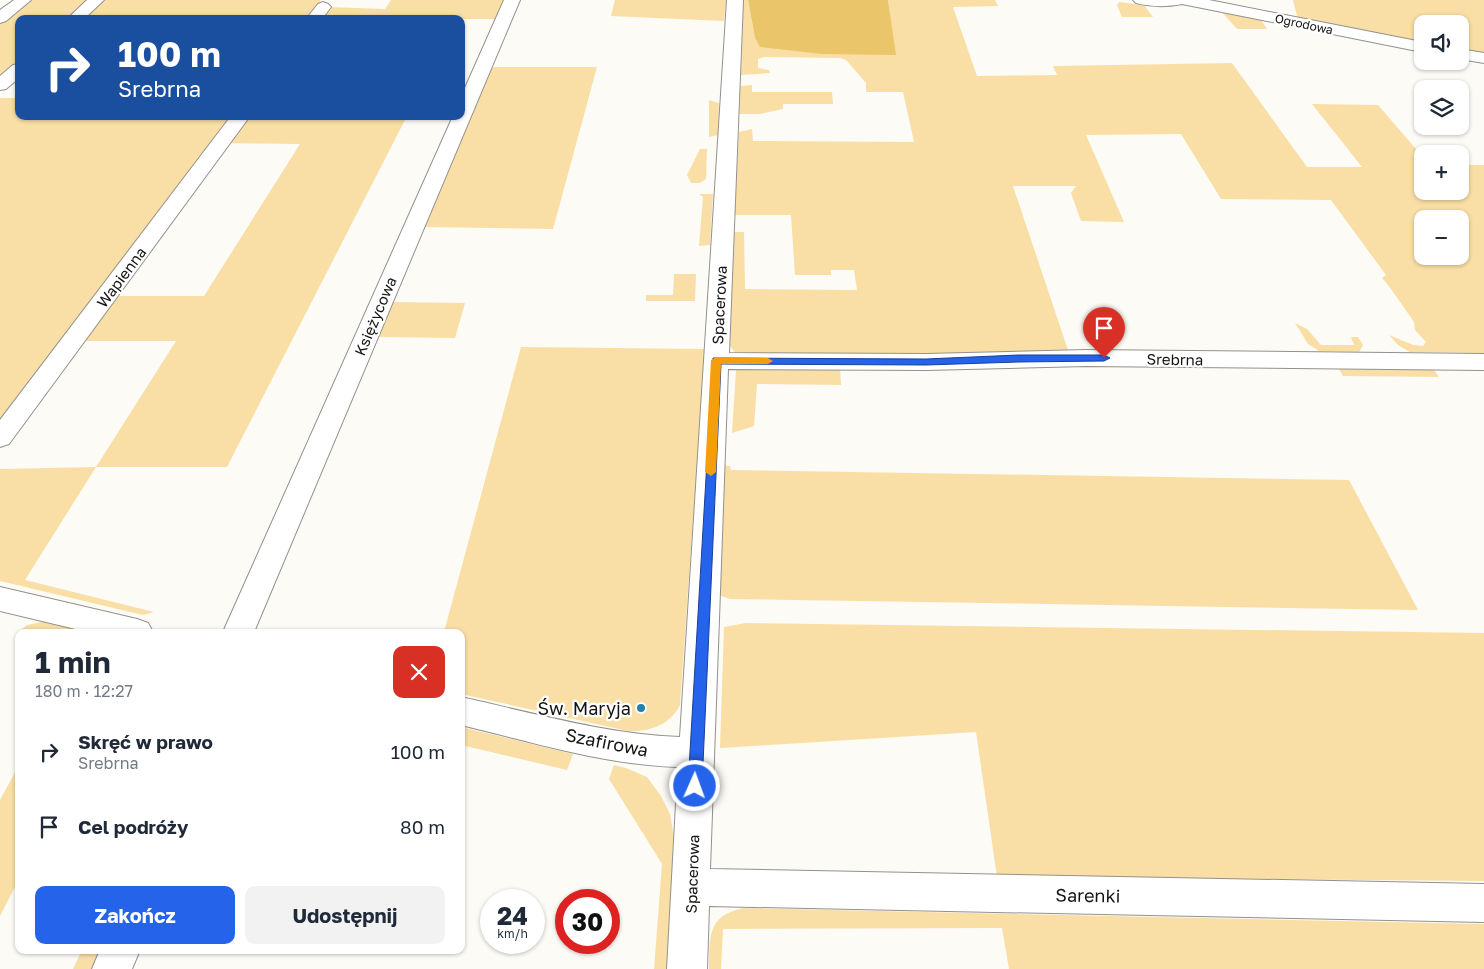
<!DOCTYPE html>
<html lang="pl">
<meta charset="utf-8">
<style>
body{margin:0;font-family:"Golos Text",sans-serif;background:#f2f2f3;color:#1f2937;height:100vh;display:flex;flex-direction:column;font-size:19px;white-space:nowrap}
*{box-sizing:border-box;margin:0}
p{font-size:16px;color:#747a83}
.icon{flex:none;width:28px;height:28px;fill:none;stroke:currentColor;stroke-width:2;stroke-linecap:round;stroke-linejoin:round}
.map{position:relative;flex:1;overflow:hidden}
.side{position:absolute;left:15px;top:629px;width:450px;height:325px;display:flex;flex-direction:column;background:#fff;border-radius:10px;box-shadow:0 1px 4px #0004}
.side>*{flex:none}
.hud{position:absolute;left:15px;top:15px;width:450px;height:105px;border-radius:10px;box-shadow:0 1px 4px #0004;background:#1a4fa0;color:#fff;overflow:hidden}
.tools{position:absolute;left:1414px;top:15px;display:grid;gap:10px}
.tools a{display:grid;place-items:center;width:55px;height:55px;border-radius:10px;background:#fff;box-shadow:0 1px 4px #0004;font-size:25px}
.speed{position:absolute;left:480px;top:889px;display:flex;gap:10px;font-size:25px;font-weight:700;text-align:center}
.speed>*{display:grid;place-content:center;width:65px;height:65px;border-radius:50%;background:#fff;box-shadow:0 1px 4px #0004;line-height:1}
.speed small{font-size:12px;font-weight:400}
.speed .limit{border:8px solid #d22;background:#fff;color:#111}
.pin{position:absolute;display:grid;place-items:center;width:42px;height:42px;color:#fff;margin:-51px -21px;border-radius:50% 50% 50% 0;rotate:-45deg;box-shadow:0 0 5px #0007}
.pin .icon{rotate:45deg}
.me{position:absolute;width:55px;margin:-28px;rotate:2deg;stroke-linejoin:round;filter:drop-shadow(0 0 4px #0008)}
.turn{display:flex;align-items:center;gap:18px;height:105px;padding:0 20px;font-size:22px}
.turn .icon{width:65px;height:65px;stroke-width:2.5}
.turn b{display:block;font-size:35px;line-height:42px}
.round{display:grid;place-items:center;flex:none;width:52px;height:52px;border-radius:10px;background:#f2f2f3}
.overview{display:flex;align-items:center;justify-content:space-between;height:85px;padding:0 20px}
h1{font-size:30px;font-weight:700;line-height:38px}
.button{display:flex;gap:10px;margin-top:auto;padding:10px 20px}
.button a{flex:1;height:58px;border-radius:10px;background:#2563eb;color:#fff;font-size:20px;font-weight:700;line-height:58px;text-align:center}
.button a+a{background:#f2f2f3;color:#1f2937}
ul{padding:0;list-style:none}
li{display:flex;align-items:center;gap:15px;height:75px;padding:0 20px}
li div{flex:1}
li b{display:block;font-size:19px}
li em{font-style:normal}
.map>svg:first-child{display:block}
.green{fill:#f9dfa5;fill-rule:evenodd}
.forest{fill:#ebc569}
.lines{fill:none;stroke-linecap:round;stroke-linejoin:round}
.minor-casing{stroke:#93918d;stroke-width:2}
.minor{fill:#fff;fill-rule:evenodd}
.route{fill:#2563eb;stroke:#184099}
.slow{fill:#f59e0b}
.poi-dot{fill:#1e84ae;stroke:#fff;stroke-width:2}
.labels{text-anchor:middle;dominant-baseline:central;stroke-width:4.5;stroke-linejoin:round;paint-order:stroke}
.far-street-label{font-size:12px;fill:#141412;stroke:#fff}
.street-label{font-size:15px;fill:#141412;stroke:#fff}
.near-poi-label{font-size:18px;fill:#141412;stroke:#fff;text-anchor:end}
.near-street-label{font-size:18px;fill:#141412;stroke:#fff}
</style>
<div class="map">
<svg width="1484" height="969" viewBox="0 0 1484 969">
<rect width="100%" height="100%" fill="#fdfbf6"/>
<!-- green -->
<path class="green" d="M 28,0 L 89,0 L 68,19 L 19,19 L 19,62 L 0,79 L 0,22 Z
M 104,0 L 321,0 L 307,19 L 85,17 Z
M 391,0 L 504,0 L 496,19 L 319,19 L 328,7 L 385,9 Z
M 615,0 L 726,0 L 724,21 L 611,16 Z
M 743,0 L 748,0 L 755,38 L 895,55 L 888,0 L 995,0 L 998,6 L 953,7 L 977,76 L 1057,75 L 1053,66 L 1232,63 L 1307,167 L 1362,167 L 1312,104 L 1378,105 L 1422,156 L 1422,191 L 1460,191 L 1460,165 L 1484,165 L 1484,353 L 1410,352 L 1398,345 L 1389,335 L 1413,345 L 1423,346 L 1426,342 L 1415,330 L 1414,322 L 1391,289 L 1382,278 L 1386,275 L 1331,200 L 1221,199 L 1181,134 L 1086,135 L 1124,222 L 1081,221 L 1071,193 L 1076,186 L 1013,186 L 1068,350 L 963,353 L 963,356 L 735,353 L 729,344 L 733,232 L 744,232 L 745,289 L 857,290 L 854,270 L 831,270 L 831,275 L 795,275 L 791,215 L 734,215 L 739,132 L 752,129 L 753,141 L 914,142 L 903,92 L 866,92 L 866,83 L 846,60 L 840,58 L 763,57 L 758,59 L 758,68 L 769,70 L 770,73 L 741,75 ZM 1422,219 L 1460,219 L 1460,256 L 1422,256 Z
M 1293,0 L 1484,0 L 1484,55 L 1460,51 L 1460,24 L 1422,24 L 1422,44 L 1298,20 Z
M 1119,2 L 1144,5 L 1153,17 L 1122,17 L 1117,5 Z
M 1221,11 L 1261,20 L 1267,29 L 1237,29 Z
M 492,67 L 597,67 L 553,229 L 422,227 L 489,69 Z
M 752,85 L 752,92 L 832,92 L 833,104 L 783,104 L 783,109 L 760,114 L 739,114 L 740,86 Z
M 0,98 L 19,98 L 19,116 L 407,116 L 227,467 L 96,467 L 25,580 L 154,612 L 143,615 L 0,581 L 0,469 L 96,467 L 176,341 L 80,341 L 113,296 L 204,296 L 300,144 L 211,143 L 147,226 L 108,282 L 0,424 Z
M 709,100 L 719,103 L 718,135 L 709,137 Z
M 700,149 L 707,149 L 706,179 L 700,183 L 691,183 L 687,175 Z
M 699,194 L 713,194 L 710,245 L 699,246 L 703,197 Z
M 674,274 L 696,274 L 695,301 L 646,301 L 646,295 L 673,295 Z
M 391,302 L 465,303 L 455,338 L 378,337 Z
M 1295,323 L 1307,329 L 1321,345 L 1354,345 L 1351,337 L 1358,337 L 1363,345 L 1359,352 L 1319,351 L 1308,344 Z
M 521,347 L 705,349 L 680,705 C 670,725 650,732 628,731 L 461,694 L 461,632 L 444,632 Z
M 840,369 L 841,385 L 757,384 L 754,426 L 732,433 L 736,370 Z
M 1339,369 L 1434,370 L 1439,377 L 1343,376 Z
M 721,465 L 730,466 L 731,470 L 1349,480 L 1418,610 L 730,599 L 718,595 Z
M 46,621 L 89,632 L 19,632 L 27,625 Z
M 746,623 L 1484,633 L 1484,881 L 997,877 L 976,732 L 720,748 L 724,627 Z
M 461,727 L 573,754 L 567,770 L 461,745 Z
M 19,765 L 19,879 L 0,916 L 0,800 Z
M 614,765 L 626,768 L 647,777 L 661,796 L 670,814 L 676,849 L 667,969 L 654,969 L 662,864 L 609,779 Z
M 743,908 L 1484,924 L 1484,969 L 1009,969 L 1002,928 L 723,929 L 721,969 L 709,969 C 710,938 706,916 743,908 Z
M 82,950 L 101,950 L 93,969 L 73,969 Z"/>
<!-- forest -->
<path class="forest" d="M 748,0 L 888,0 L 896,55 L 822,54 L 760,47 L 755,38 Z"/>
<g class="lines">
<defs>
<path id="minor" d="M 14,0 L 31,0 L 6,21 L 0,23 L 0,10 Z
M 87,0 L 104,0 L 84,19 L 67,19 Z
M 504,0 L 520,0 L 254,632 L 223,632 L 453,116 L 461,116 L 461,97 Z
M 727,0 L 743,0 L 729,353 L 926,354 L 1086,350 L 1484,354 L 1484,370 L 1086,366 L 926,370 L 728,369 L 710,869 L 1484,884 L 1484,922 L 709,906 L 707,969 L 667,969 L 678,767 C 604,765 533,742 461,725 L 461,697 C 533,713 606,734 680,737 Z
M 1133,0 L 1209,0 L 1422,42 L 1422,52 L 1182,4 C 1167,7 1151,7 1136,3 Z
M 323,2 L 328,4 L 331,7 L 322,19 L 306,19 L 318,4 Z
M 1460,49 L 1484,53 L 1484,63 L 1460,59 Z
M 19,64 L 19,78 L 6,89 L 0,90 L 0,76 L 13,65 Z
M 231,116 L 250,116 L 9,444 L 0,447 L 0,420 Z
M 0,587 L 137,619 L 148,623 L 153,632 L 88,632 L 0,611 Z
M 100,950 L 140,950 L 132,969 L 92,969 Z"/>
</defs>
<!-- minor casing -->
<use href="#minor" class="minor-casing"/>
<!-- minor -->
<use href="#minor" class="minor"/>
</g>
<!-- route -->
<path class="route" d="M 1018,355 L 1104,355 L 1110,358 L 1104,361 L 1018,362 L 926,365 L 721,364 L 702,786 L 700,791 L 695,793 L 690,791 L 688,786 L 713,358 L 926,359 Z"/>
<!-- slow -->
<path class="slow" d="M 716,357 L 768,358 L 773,361 L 768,364 L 721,364 L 716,472 L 711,476 L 705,472 L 711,360 Z"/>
<!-- markers -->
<circle class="poi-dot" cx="641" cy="708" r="5"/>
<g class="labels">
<!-- far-street labels -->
<g class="far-street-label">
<text transform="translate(1304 24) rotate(12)">Ogrodowa</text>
</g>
<!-- street labels -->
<g class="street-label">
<text transform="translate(121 277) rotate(-53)">Wapienna</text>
<text transform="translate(719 305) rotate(-87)">Spacerowa</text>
<text transform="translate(375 316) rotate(-67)">Księżycowa</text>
<text transform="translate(1175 359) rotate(1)">Srebrna</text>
<text transform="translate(692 874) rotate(-88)">Spacerowa</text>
</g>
<!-- near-poi labels -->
<g class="near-poi-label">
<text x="631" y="708">Św. Maryja</text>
</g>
<!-- near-street labels -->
<g class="near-street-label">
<text transform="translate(607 742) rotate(11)">Szafirowa</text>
<text transform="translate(1088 895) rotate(1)">Sarenki</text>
</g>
</g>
</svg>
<div class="tools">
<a><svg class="icon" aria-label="sound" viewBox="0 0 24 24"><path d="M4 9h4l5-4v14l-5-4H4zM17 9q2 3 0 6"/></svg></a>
<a><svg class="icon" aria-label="layers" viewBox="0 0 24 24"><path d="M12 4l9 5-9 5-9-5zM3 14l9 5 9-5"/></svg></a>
<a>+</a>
<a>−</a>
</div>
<div class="speed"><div>24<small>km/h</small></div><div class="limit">30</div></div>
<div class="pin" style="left:1104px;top:358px;background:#d93025"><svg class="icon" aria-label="arrive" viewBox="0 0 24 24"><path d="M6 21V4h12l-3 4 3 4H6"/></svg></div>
<svg class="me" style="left:695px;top:786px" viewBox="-20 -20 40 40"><circle r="17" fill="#2563eb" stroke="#fff" stroke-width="3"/><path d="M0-11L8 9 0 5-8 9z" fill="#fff"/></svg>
<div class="hud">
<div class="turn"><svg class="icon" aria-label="right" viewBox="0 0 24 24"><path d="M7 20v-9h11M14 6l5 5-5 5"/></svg><div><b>100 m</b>Srebrna</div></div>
</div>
<section class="side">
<div class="overview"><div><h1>1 min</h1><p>180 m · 12:27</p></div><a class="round" style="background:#d93025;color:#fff"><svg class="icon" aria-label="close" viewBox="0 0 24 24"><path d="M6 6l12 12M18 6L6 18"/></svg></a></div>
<ul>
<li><svg class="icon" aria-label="right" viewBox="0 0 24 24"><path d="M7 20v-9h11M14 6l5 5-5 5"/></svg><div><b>Skręć w prawo</b><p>Srebrna</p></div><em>100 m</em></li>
<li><svg class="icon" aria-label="arrive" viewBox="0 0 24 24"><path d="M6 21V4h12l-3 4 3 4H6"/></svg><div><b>Cel podróży</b></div><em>80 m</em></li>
</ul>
<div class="button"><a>Zakończ</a><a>Udostępnij</a></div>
</section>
</div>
